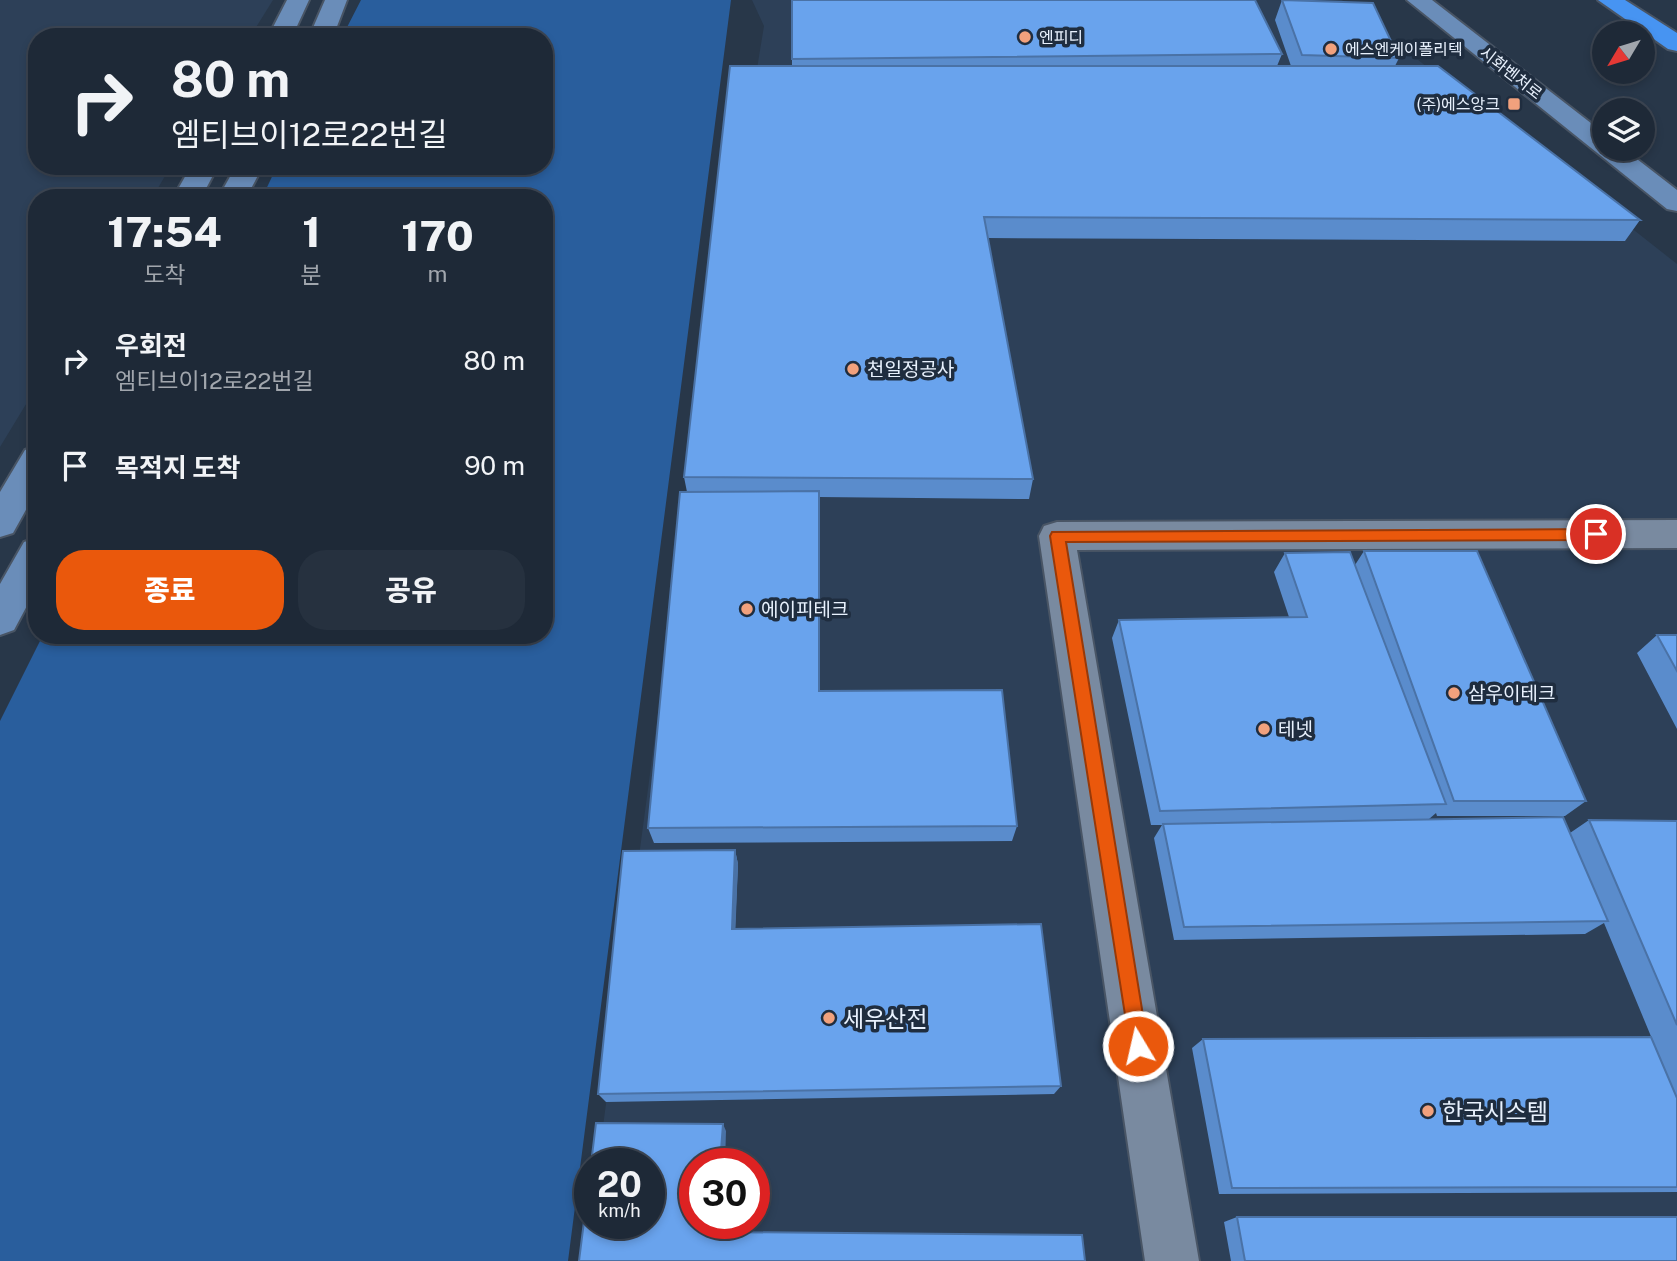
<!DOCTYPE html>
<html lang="ko">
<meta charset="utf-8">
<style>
body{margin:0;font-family:"Public Sans","Noto Sans KR",sans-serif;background:#26313f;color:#f1f3f6;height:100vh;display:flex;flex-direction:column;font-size:26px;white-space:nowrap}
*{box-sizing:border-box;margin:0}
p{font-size:23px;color:#a1a6ad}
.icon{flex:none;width:38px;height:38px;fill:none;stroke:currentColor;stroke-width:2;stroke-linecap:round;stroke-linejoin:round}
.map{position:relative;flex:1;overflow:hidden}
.details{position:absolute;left:28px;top:189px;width:525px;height:455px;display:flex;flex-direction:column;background:#1e2937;border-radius:28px;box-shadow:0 4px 10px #0003,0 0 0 2px #3c4552}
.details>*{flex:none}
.top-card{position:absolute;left:28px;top:28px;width:525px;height:147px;border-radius:28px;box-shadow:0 4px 10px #0003,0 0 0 2px #3c4552;background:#1e2937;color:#f1f3f6;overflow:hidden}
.needle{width:46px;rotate:232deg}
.controls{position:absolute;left:1592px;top:21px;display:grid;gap:14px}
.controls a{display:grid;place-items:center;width:63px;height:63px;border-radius:50%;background:#1e2937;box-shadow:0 4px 10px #0003,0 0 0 2px #3c4552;font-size:35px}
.speed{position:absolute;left:574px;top:1148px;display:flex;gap:14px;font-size:35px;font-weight:700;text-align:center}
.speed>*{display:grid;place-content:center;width:91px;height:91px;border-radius:50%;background:#1e2937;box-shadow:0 4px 10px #0003,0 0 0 2px #3c4552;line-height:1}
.speed small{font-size:18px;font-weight:400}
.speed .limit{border:10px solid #d22;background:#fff;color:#111}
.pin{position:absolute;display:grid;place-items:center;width:60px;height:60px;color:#fff;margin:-30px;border:4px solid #fff;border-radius:50%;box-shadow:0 2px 7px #0007}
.me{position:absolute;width:77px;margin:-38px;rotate:351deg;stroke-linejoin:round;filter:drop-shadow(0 0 5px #0008)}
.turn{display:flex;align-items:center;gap:24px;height:147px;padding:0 28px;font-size:32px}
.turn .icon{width:91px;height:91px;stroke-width:2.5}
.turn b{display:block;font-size:49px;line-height:60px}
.eta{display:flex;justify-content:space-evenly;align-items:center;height:119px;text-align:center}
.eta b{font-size:42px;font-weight:800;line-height:49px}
.primary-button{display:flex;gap:14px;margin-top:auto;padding:14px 28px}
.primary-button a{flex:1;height:80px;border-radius:28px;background:#ea580c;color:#fff;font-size:28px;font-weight:800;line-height:80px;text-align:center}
.primary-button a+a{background:#26313f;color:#f1f3f6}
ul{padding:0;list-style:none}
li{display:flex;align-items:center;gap:21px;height:105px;padding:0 28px}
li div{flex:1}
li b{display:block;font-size:26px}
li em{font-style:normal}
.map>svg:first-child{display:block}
.built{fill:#2d4058;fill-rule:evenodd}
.green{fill:#295e9d}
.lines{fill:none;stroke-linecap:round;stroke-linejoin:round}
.street-casing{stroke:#495565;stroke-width:4}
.secondary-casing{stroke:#495565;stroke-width:4}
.highway-casing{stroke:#495565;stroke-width:4}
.street{fill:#798aa0;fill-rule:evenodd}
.secondary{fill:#6a8db9;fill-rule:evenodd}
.highway{fill:#4794f2;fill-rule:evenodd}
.wall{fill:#5a8ccc}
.shaded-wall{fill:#4a72a6}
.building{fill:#69a3ed;stroke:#4a72a6;stroke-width:2}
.route{fill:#ea580c;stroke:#983908;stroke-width:2}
.poi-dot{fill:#f1a17d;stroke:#1f2d3f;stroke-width:2.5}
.labels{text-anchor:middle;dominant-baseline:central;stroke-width:7;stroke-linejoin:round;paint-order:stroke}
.far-poi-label{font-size:16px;fill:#e8f1fd;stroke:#1f2d3f;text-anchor:start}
.far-street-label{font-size:16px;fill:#e8f1fd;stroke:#1f2d3f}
.poi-label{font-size:19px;fill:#e8f1fd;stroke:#1f2d3f;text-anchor:start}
.near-poi-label{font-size:23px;fill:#e8f1fd;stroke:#1f2d3f;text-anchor:start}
</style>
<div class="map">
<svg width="1677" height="1261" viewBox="0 0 1677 1261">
<rect width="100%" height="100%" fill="#283749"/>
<!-- built -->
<path class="built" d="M 0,0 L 273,0 L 250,37 L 37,37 L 37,166 L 171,166 L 152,198 L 37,198 L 37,386 L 0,447 Z
M 752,0 L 1342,0 L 1677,264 L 1677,1261 L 585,1261 L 649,1223 L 649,1164 L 598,1164 L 687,496 L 764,26 ZM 695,1164 L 754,1164 L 754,1223 L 695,1223 Z"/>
<!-- green -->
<path class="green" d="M 361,0 L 731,0 L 568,1261 L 0,1261 L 0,721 L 43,635 L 544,635 L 544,198 L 262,198 L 277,166 L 544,166 L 544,37 L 342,37 Z"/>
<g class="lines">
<defs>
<path id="street" d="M 1677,520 L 1677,548 L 1077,550 L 1199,1261 L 1145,1261 L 1039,536 L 1044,526 L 1057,522 Z"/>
<path id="secondary" d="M 287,0 L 309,0 L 292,37 L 268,37 Z
M 325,0 L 347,0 L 333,37 L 309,37 Z
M 1407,0 L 1432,0 L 1605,134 L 1605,149 L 1624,149 L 1677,190 L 1677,211 L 1667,209 Z
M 191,166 L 218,166 L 201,198 L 173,198 Z
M 236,166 L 263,166 L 246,198 L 218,198 Z
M 37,446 L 37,490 L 13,533 L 0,537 L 0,492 L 25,450 Z
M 37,538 L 37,587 L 14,630 L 0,635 L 0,584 L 24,542 Z"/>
<path id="highway" d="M 1598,0 L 1625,0 L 1677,33 L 1677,51 L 1668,49 Z"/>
</defs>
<!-- street casing -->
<use href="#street" class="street-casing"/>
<!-- secondary casing -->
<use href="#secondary" class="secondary-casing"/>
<!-- highway casing -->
<use href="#highway" class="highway-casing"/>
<!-- street -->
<use href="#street" class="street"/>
<!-- secondary -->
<use href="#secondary" class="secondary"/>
<!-- highway -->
<use href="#highway" class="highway"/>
</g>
<!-- wall -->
<path class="wall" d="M 792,0 L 1282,54 L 1277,66 L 1291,66 L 1275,20 L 1282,0 L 1399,58 L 1395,66 L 1640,220 L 1625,241 L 988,238 L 1033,479 L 1029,499 L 819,497 L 820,691 L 1017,826 L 1012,841 L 654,843 L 648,828 L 687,492 L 684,477 L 792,66 Z
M 1364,551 L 1586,801 L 1565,816 L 1437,816 L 1436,813 L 1429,819 L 1570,833 L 1589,820 L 1677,821 L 1677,1192 L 1219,1194 L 1192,1048 L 1203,1039 L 1667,1075 L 1604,923 L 1585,934 L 1174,940 L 1154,838 L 1162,825 L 1151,825 L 1112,638 L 1119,620 L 1289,617 L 1274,572 L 1285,553 L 1355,565 Z
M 1657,635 L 1677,635 L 1677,729 L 1637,653 Z
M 735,850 L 738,864 L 735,928 L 1061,1086 L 1054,1094 L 606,1102 L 598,1094 Z
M 1237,1217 L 1677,1261 L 1231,1261 L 1224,1222 Z"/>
<!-- shaded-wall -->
<path class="shaded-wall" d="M 735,850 L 738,864 L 735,941 L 732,929 Z
M 723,1124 L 726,1131 L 725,1164 L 720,1164 Z
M 717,1223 L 722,1223 L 721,1236 L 717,1232 Z"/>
<!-- building -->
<path class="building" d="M 792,0 L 1255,0 L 1282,54 L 792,59 Z
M 1282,0 L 1373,3 L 1399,58 L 1302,55 Z
M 730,66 L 1438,66 L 1640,220 L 984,217 L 1033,479 L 684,477 Z
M 819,491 L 819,691 L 1002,690 L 1017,826 L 648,828 L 680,492 Z
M 1364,551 L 1477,551 L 1586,801 L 1454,801 Z
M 1350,552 L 1446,804 L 1160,811 L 1119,620 L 1307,617 L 1285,553 Z
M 1657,635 L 1677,635 L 1677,671 Z
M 1563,817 L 1608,921 L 1184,927 L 1163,824 Z
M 1589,820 L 1677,821 L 1677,1025 Z
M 735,850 L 732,929 L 1041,924 L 1061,1086 L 598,1094 L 623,851 Z
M 1651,1037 L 1677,1098 L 1677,1187 L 1232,1188 L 1203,1039 Z
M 596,1123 L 723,1124 L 720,1164 L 695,1164 L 695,1223 L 717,1223 L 717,1232 L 1082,1235 L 1085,1261 L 579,1261 L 590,1174 L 590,1223 L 649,1223 L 649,1164 L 591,1164 Z
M 1237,1217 L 1677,1217 L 1677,1261 L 1245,1261 Z"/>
<!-- route -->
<path class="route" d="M 1596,529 L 1604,534 L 1596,540 L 1066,542 L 1148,1046 L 1145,1053 L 1138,1056 L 1131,1053 L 1050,536 L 1052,532 Z"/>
<!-- markers -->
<g class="poi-dot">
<circle cx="1025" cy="37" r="7"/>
<circle cx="1331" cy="49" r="7"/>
<rect x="1507" y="97" width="14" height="14" rx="3.5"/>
<circle cx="853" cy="369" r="7"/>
<circle cx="747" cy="609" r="7"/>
<circle cx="1454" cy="693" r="7"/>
<circle cx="1264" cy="729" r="7"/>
<circle cx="829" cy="1018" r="7"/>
<circle cx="1428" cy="1111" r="7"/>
</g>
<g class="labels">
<!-- far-poi labels -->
<g class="far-poi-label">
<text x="1039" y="37">엔피디</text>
<text x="1345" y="49">에스엔케이폴리텍</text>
<text x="1500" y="104" text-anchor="end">(주)에스앙크</text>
</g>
<!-- far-street labels -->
<g class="far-street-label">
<text transform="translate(1511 73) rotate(38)">시화벤처로</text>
</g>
<!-- poi labels -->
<g class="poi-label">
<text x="867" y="369">천일정공사</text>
<text x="761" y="609">에이피테크</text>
<text x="1468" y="693">삼우이테크</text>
<text x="1278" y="729">테넷</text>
</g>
<!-- near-poi labels -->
<g class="near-poi-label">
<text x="843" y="1018">세우산전</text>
<text x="1442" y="1111">한국시스템</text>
</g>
</g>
</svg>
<div class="controls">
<a><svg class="needle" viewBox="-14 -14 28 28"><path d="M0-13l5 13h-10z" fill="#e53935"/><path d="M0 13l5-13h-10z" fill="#a1a6ad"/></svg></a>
<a><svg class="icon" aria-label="layers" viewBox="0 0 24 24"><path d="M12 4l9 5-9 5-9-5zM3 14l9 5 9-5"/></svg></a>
</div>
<div class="speed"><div>20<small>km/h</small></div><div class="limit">30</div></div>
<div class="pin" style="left:1596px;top:534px;background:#d93025"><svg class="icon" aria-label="arrive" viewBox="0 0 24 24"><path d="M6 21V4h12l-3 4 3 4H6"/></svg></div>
<svg class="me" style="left:1138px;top:1046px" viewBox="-20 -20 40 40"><circle r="17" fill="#ea580c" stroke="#fff" stroke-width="3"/><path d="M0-11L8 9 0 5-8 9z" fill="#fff"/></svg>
<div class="top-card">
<div class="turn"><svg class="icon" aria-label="right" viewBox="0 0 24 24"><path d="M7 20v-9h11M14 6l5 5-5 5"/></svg><div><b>80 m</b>엠티브이12로22번길</div></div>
</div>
<section class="details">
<div class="eta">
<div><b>17:54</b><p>도착</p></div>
<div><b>1</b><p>분</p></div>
<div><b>170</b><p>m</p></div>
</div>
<ul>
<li><svg class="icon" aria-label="right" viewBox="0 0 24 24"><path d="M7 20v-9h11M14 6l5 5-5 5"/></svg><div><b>우회전</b><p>엠티브이12로22번길</p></div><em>80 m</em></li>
<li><svg class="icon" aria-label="arrive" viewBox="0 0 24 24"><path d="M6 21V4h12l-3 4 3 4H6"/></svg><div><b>목적지 도착</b></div><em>90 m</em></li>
</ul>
<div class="primary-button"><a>종료</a><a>공유</a></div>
</section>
</div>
